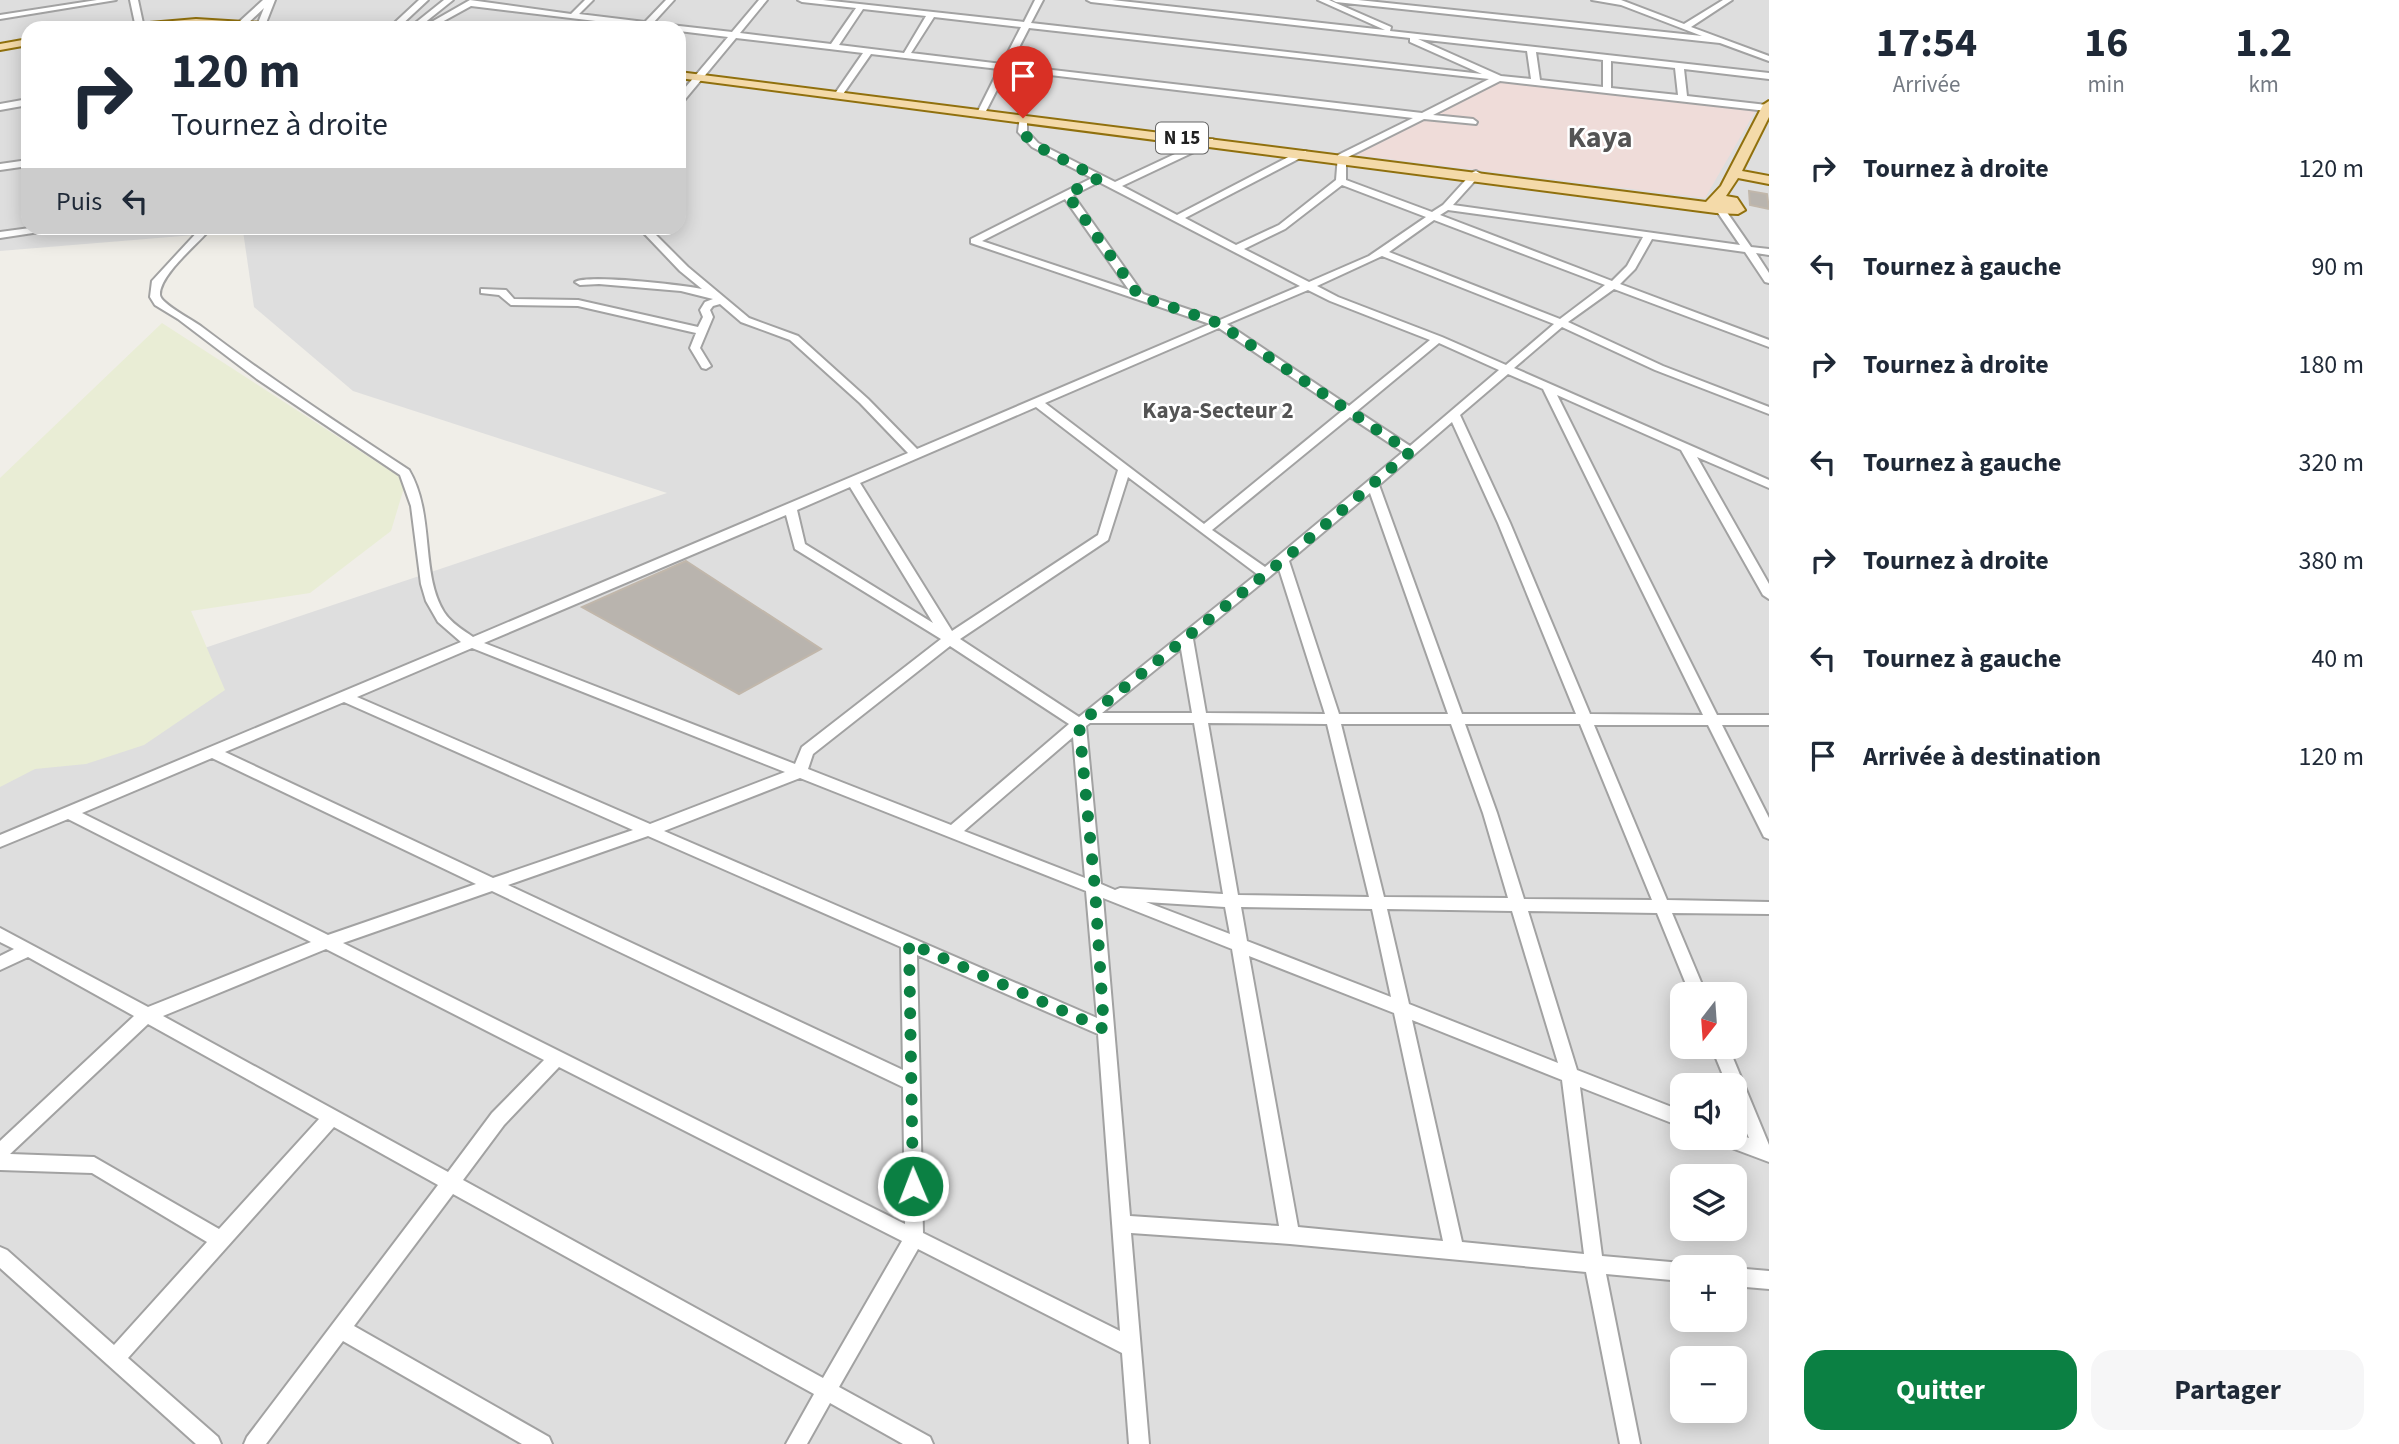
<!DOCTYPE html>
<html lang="fr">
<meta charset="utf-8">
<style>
body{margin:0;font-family:"Source Sans 3",sans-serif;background:#f6f6f7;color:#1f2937;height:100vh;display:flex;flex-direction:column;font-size:26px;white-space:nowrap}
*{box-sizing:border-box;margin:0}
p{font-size:23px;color:#747a83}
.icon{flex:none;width:38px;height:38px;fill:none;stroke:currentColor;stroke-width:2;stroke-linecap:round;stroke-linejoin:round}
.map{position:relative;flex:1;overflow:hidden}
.side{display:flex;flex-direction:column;background:#fff;width:630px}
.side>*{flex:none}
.banner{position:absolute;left:21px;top:21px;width:665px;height:214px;border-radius:21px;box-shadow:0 4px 18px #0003;background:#fff;color:#1f2937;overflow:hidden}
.needle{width:46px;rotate:197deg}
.tools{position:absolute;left:1670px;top:982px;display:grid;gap:14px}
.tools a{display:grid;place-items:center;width:77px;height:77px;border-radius:14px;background:#fff;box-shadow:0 4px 18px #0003;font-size:35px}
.pin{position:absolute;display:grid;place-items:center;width:60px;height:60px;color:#fff;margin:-72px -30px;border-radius:50% 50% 50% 0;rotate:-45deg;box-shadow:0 0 7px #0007}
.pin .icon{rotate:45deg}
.me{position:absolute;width:77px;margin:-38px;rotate:359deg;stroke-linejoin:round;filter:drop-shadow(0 0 5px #0008)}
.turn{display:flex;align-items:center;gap:24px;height:147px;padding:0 35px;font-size:32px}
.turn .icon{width:91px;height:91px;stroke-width:2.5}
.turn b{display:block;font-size:49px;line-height:60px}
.then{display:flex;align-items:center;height:66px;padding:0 35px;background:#0003;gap:14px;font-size:26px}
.eta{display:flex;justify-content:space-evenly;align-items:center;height:119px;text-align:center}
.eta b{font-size:42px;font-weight:700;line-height:49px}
.cta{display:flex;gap:14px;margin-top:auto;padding:14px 35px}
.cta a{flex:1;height:80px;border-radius:21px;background:#0b8043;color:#fff;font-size:28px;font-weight:700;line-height:80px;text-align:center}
.cta a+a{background:#f6f6f7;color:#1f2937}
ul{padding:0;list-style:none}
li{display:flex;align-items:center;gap:21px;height:98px;padding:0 35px}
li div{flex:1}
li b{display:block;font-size:26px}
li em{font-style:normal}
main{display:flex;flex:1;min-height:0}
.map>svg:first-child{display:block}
.residential{fill:#dedede;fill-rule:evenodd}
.commercial{fill:#efdcd9}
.farmland{fill:#e9edd5}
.building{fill:#b9b4ae;stroke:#c1b7ab;stroke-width:2}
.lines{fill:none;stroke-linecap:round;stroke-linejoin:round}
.minor-casing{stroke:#a2a2a2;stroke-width:4}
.major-casing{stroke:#90700d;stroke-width:4}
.minor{fill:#fff;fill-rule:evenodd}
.major{fill:#f4daa9;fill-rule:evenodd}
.route{stroke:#0b8043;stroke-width:12;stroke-dasharray:0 21.6}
.labels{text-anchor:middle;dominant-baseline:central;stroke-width:5;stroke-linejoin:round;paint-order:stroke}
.shield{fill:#fff;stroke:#646464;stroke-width:2}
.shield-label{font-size:19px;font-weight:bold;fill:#212121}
.neighbourhood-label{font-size:23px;font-weight:bold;fill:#545454;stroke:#fff}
.far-town-label{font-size:30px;font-weight:bold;fill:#545454;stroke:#fff}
</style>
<main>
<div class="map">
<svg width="1769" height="1444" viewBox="0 0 1769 1444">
<rect width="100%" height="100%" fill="#f0eee8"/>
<!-- residential -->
<path class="residential" d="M 0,0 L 1769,0 L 1769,1444 L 0,1444 L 0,727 L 91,686 L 667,493 L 353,391 L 254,307 L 243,231 L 0,251 ZM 28,28 L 679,28 L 679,228 L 28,228 ZM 1682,994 L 1734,994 L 1734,1046 L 1682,1046 ZM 1682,1085 L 1734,1085 L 1734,1138 L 1682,1138 ZM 1682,1176 L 1734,1176 L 1734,1228 L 1682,1228 ZM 1682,1267 L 1734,1267 L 1734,1320 L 1682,1320 ZM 1682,1358 L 1734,1358 L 1734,1410 L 1682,1410 Z"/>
<!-- commercial -->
<path class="commercial" d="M 1501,81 L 1756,110 L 1705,198 L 1356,155 Z"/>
<!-- farmland -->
<path class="farmland" d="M 162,323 L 406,481 L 391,531 L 310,593 L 191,611 L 225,690 L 144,745 L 86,764 L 35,769 L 0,787 L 0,478 Z"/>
<!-- building -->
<path class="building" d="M 1749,191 L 1767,194 L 1769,209 L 1750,205 Z
M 686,561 L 821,649 L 739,694 L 582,607 Z"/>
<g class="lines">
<defs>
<path id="minor" d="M 97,0 L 116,0 L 0,19 L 0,15 Z
M 130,0 L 138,0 L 144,28 L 136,28 Z
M 263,0 L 275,0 L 264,28 L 256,28 L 264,8 L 245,26 L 239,26 L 239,22 Z
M 419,0 L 428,0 L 398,28 L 389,28 Z
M 444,0 L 453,0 L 418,28 L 409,28 Z
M 470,0 L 571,14 L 585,0 L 593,0 L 579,14 L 645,22 L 666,0 L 674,0 L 653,23 L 732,32 L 759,0 L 767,0 L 740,33 L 831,44 L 856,8 L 802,2 L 798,0 L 823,0 L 1024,22 L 1035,0 L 1043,0 L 1031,23 L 1482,74 L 1410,42 L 1410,38 L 1091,2 L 1087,0 L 1112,0 L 1385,30 L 1318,0 L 1329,0 L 1391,27 L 1390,31 L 1769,73 L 1769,79 L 1684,69 L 1687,96 L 1767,105 L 1769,106 L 1767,111 L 1500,81 L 1433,115 L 1473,119 L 1477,122 L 1476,124 L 1424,119 L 1346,158 L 1346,180 L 1432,212 L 1443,205 L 1473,172 L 1476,171 L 1481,174 L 1453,205 L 1740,245 L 1716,210 L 1721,207 L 1724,208 L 1751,247 L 1769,249 L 1769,255 L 1756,253 L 1769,273 L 1769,283 L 1765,282 L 1745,252 L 1652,239 L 1635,269 L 1620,284 L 1769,340 L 1769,347 L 1614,289 L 1568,322 L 1663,366 L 1769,407 L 1769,414 L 1655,370 L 1562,327 L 1514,368 L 1769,480 L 1769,488 L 1697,457 L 1769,584 L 1769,599 L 1763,595 L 1681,450 L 1557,395 L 1717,715 L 1769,715 L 1769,725 L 1722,725 L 1769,818 L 1769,839 L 1764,837 L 1708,725 L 1594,725 L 1667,900 L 1769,902 L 1769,914 L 1672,913 L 1706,994 L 1690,994 L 1657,913 L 1528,911 L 1577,1070 L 1682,1111 L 1682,1127 L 1580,1087 L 1602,1256 L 1682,1263 L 1689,1267 L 1682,1267 L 1682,1281 L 1606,1274 L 1640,1444 L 1620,1444 L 1586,1272 L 1290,1244 L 1131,1233 L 1149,1444 L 1129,1444 L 1122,1353 L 918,1249 L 839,1387 L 930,1437 L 933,1444 L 903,1444 L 830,1403 L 807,1444 L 786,1444 L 814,1394 L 453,1194 L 354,1326 L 549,1437 L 552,1444 L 522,1444 L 343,1341 L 266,1444 L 244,1444 L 247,1437 L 438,1185 L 334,1127 L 128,1358 L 218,1437 L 221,1444 L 196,1444 L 0,1268 L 0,1247 L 7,1250 L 114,1345 L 207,1242 L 92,1173 L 0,1170 L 0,1141 L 134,1016 L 28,957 L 0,970 L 0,956 L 14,949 L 0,942 L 0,928 L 148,1007 L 311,942 L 68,819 L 0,847 L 0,835 L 461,642 L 438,622 L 426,601 L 421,584 L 411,506 L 400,475 L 257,379 L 178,319 L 155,305 L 150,297 L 152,281 L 201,228 L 211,228 C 198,244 159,275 160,295 C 161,304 193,320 202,327 C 269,378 339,424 409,470 C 435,514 420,573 444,612 C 451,623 463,630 473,637 L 908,453 L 860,403 L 790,340 L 741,322 L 720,304 L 713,306 L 710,310 L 713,317 L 700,348 L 711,366 L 706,369 L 702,368 L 690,348 L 696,333 L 578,306 L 511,305 L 499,295 L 481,293 L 481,289 L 506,290 L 514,299 L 578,300 L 698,327 L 703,317 L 700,310 L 705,302 L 713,299 L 681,291 L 599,284 L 580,285 L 575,282 C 587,274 684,285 702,289 L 680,271 L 639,228 L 649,228 L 688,267 L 749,318 L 798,336 L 868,399 L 917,449 L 1210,324 L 971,243 L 971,239 L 1092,178 L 1032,147 L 1018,132 L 1020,116 L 1027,118 L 1027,131 L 1038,143 L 1115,182 L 1207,139 L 1213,139 L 1213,143 L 1122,186 L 1177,215 L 1300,151 L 1306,151 L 1306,155 L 1185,218 L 1236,245 L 1279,225 L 1336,180 L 1338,155 L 1413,118 L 1007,70 L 985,113 L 981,116 L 977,113 L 999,69 L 871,54 L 841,97 L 838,98 L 834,95 L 863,53 L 736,38 L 682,103 L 679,104 L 679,95 L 728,37 L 679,31 L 679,28 L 654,28 L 471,6 L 431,28 L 421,28 ZM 863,9 L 926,16 L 904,53 L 839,45 ZM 934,17 L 1021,27 L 1002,64 L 911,53 ZM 1029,28 L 1489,79 L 1422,113 L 1010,65 ZM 1418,39 L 1527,51 L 1531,79 L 1501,76 ZM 1536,52 L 1603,60 L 1603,87 L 1540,80 ZM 1611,61 L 1675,68 L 1678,95 L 1611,88 ZM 1099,182 L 1300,286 L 1220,320 L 1143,294 L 1073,195 ZM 1342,185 L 1426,217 L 1369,256 L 1309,282 L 1244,249 L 1285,229 ZM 1065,199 L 1129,290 L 982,241 ZM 1448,210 L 1643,237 L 1627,266 L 1612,281 L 1440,215 ZM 1434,220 L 1605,285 L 1560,319 L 1389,252 ZM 1382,256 L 1554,324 L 1506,365 L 1442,337 L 1338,297 L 1317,286 ZM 1308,290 L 1330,301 L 1430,340 L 1349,406 L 1227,324 ZM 1219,328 L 1342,411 L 1204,524 L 1045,403 ZM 1439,343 L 1499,370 L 1410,446 L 1357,411 ZM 1508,374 L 1543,389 L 1703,715 L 1590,714 L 1510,523 L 1460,415 ZM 1036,407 L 1118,470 L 1098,535 L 952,631 L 860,483 ZM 1350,417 L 1403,452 L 1265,567 L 1212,530 ZM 1452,422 L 1498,523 L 1576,714 L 1462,714 L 1379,485 ZM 1128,477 L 1257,574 L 1079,717 L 960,639 L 1108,540 ZM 850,487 L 933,623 L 805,544 L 797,510 ZM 1370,493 L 1448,714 L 1339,714 L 1289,561 ZM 786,515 L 795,549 L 941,639 L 802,747 L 795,764 L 484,643 ZM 1279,569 L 1325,714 L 1206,713 L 1193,639 ZM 950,646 L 1069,724 L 951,825 L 808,769 L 813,754 ZM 472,648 L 785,772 L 650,824 L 357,697 ZM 1181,649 L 1192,713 L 1102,713 ZM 344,702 L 633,830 L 493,878 L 225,752 ZM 1090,723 L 1194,723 L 1223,894 L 1120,888 L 1115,890 L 1101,884 L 1086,726 ZM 1208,723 L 1327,724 L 1369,897 L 1238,895 ZM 1341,724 L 1451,724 L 1483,813 L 1508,898 L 1384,897 ZM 1465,724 L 1580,724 L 1652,900 L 1524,899 L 1497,813 ZM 1073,737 L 1085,878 L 964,831 ZM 212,758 L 476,884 L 328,935 L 82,813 ZM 800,778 L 1086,891 L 1097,1018 L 664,831 ZM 648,836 L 901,947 L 903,1070 L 508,885 ZM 492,891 L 903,1087 L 905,1224 L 343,943 ZM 1103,898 L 1232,949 L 1279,1226 L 1130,1216 ZM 1146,902 L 1225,907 L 1230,934 ZM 1241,907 L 1372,909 L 1391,997 L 1247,941 ZM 1387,909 L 1512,911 L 1558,1063 L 1409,1004 ZM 326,949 L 544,1060 L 492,1113 L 448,1172 L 163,1016 ZM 917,955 L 1098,1034 L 1120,1331 L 923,1233 ZM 1249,956 L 1394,1013 L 1443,1241 L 1298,1227 ZM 1412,1020 L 1562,1080 L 1584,1254 L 1462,1242 ZM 148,1024 L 319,1119 L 219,1229 L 94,1157 L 10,1154 ZM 559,1067 L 902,1241 L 823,1378 L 463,1180 L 504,1125 Z
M 1332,0 L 1358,0 L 1702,36 L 1621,5 L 1592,0 L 1621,0 L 1684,24 L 1723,0 L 1732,0 L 1691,27 L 1769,56 L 1769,61 L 1720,43 L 1336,2 Z
M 28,99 L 28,105 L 0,110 L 0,104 Z
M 28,160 L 28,166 L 0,170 L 0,164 Z
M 30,228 L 51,228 L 46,231 L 0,238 L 0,232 Z
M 1711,1046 L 1728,1046 L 1769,1145 L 1769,1162 L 1721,1144 L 1718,1138 L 1734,1138 L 1734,1133 L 1749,1138 L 1734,1104 L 1734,1085 L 1727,1085 Z
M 1734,1268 L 1769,1271 L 1769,1289 L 1734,1286 Z"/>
<path id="major" d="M 196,19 L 295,25 L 301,28 L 196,25 L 120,28 L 126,25 Z
M 28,39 L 28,45 L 0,50 L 0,44 Z
M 679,72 L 1706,202 L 1721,186 L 1763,105 L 1769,101 L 1769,117 L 1742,171 L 1769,176 L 1769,184 L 1738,178 L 1726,196 L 1737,198 L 1745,210 L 1738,214 L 1716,213 L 679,78 Z"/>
</defs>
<!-- minor casing -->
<use href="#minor" class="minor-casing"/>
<!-- major casing -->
<use href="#major" class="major-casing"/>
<!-- minor -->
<use href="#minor" class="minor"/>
<!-- major -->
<use href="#major" class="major"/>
</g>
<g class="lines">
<!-- route -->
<path class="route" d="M 913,1186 L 909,943 L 1104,1029 L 1095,889 L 1079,724 L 1299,547 L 1410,452 L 1218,323 L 1139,296 L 1067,194 L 1099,178 L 1035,145 L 1022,132 L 1023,118"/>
</g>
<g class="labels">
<!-- shield labels -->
<rect class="shield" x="1156" y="122.5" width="52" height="31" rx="5"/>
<g class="shield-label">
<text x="1182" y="138">N 15</text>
</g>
<!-- neighbourhood labels -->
<g class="neighbourhood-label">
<text x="1218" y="410">Kaya-Secteur 2</text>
</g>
<!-- far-town labels -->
<g class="far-town-label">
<text x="1600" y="137">Kaya</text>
</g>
</g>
</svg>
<div class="tools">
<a><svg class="needle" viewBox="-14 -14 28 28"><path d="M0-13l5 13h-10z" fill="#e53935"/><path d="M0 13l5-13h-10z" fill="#747a83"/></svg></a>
<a><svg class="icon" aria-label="sound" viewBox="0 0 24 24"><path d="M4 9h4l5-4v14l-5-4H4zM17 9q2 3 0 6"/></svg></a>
<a><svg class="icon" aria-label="layers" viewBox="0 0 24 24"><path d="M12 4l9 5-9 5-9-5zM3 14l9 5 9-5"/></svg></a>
<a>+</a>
<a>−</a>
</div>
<div class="pin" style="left:1023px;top:118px;background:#d93025"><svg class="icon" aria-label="arrive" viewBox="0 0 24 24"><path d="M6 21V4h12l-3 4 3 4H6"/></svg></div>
<svg class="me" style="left:913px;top:1186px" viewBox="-20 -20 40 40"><circle r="17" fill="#0b8043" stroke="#fff" stroke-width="3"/><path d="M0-11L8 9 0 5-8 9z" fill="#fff"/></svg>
<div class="banner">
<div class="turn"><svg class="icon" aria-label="right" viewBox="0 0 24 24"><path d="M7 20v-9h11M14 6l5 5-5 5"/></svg><div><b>120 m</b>Tournez à droite</div></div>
<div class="then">Puis<svg class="icon" aria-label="left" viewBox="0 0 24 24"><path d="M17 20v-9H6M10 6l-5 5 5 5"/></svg></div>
</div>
</div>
<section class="side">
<div class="eta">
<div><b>17:54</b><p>Arrivée</p></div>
<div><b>16</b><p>min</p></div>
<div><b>1.2</b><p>km</p></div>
</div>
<ul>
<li><svg class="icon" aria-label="right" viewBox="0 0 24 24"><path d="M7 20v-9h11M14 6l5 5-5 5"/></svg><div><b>Tournez à droite</b></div><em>120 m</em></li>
<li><svg class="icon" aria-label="left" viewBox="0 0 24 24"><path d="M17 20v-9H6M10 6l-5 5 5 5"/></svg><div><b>Tournez à gauche</b></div><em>90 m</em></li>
<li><svg class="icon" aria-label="right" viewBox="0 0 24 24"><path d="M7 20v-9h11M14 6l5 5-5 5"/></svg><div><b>Tournez à droite</b></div><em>180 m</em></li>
<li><svg class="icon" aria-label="left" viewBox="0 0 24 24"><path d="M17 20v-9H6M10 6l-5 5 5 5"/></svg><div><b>Tournez à gauche</b></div><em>320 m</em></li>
<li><svg class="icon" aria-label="right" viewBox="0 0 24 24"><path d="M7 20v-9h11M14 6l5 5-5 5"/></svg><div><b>Tournez à droite</b></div><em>380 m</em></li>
<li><svg class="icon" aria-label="left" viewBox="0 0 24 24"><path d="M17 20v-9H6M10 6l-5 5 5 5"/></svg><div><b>Tournez à gauche</b></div><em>40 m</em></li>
<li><svg class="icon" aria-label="arrive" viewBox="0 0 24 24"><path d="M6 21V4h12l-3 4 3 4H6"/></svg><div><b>Arrivée à destination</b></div><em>120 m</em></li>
</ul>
<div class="cta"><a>Quitter</a><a>Partager</a></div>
</section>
</main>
